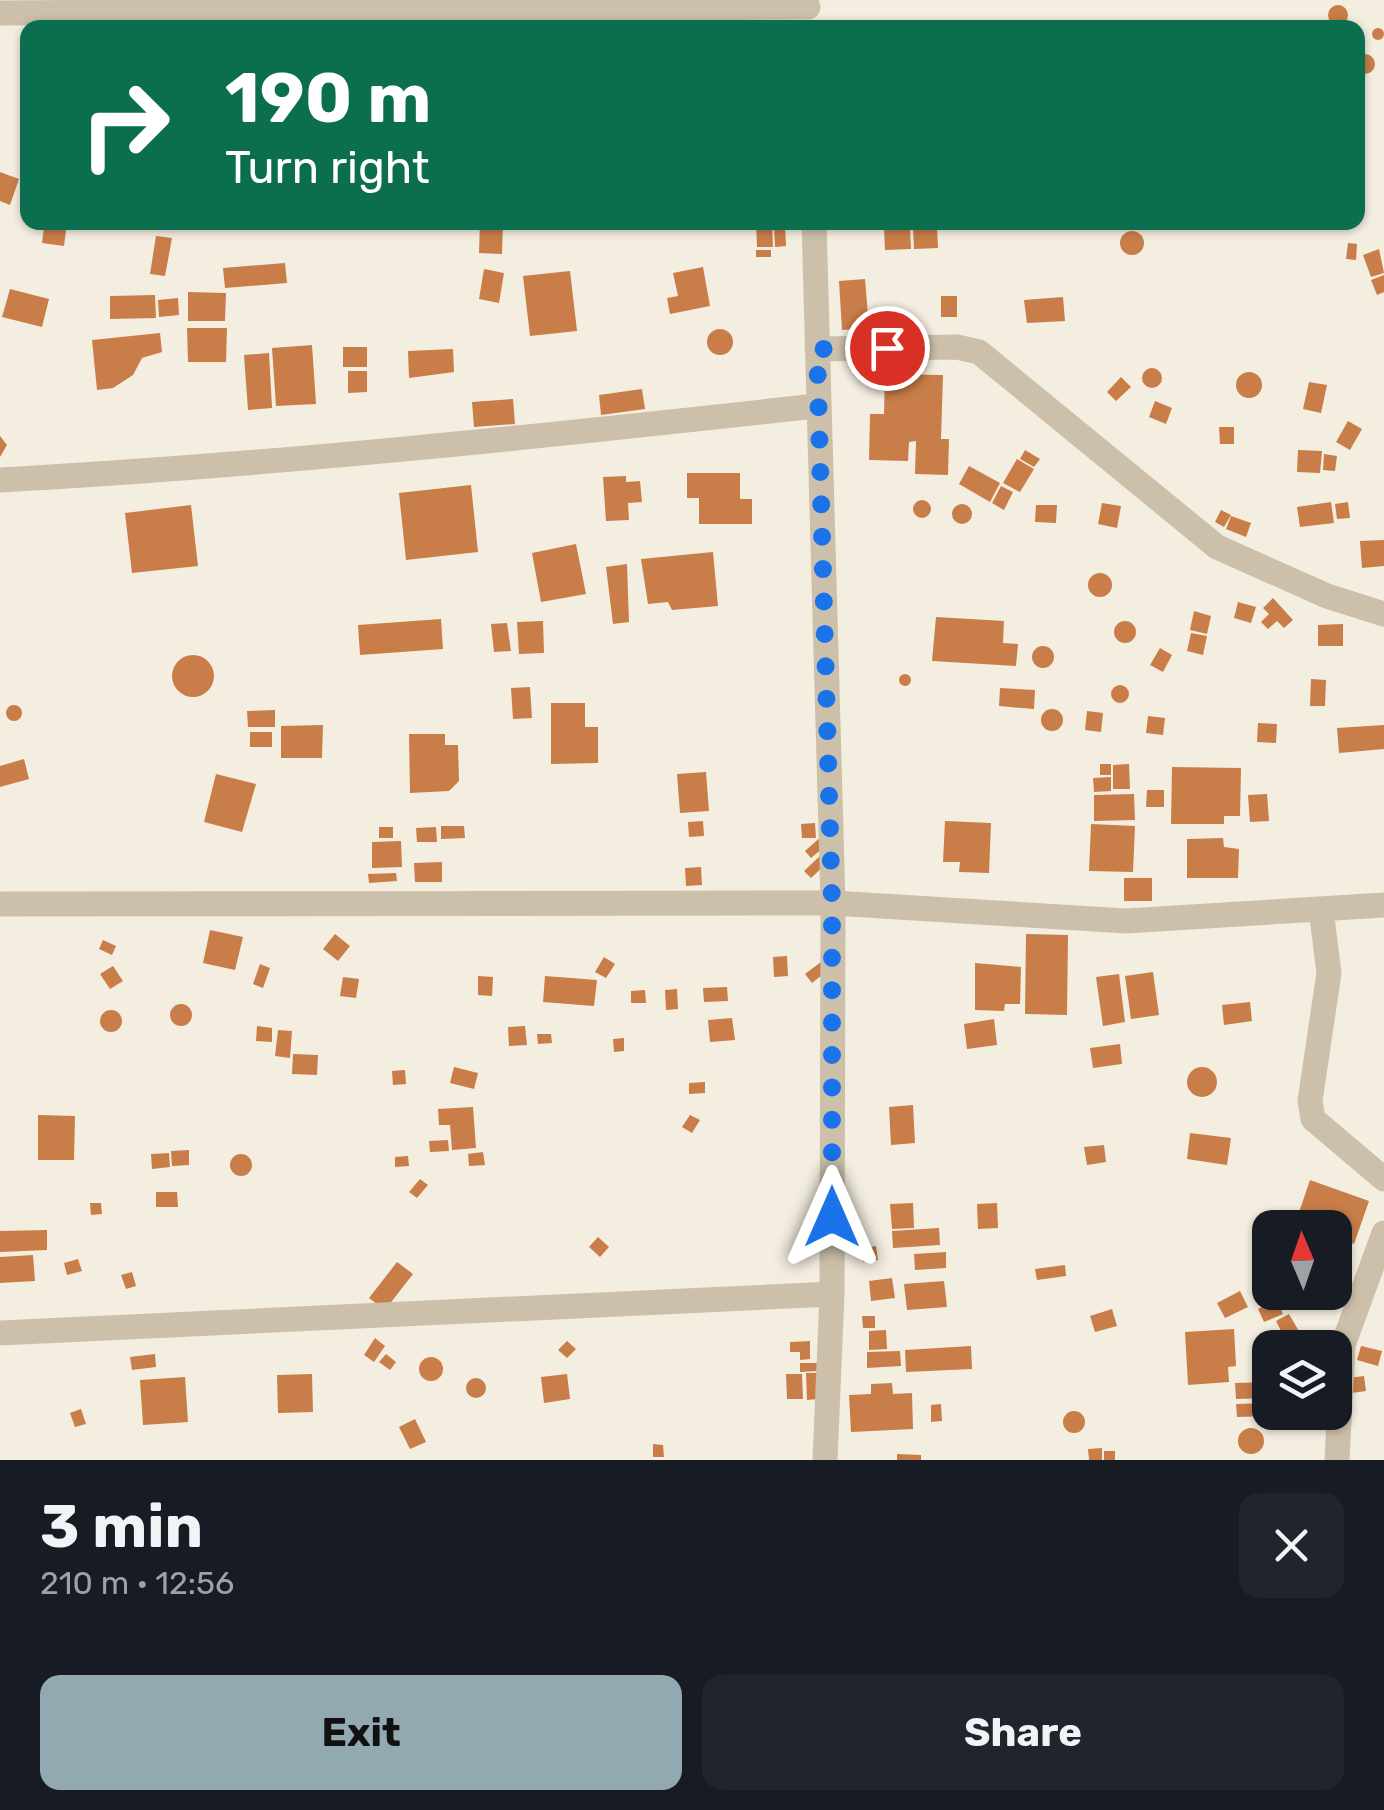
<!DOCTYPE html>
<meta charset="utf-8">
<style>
body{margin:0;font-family:Rubik,sans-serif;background:#20242c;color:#f1f3f6;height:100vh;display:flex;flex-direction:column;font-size:38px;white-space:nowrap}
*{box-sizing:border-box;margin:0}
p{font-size:32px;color:#9ea1a6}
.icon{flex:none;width:55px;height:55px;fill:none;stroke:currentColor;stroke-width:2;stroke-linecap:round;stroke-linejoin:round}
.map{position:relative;height:1460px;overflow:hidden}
.sheet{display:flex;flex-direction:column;background:#171b24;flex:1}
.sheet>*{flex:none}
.top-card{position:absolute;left:20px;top:20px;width:1345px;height:210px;border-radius:20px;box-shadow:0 2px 8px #0004;background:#0b6e4f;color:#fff;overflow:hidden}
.needle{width:65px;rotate:358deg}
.fabs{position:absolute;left:1252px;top:1210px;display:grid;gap:20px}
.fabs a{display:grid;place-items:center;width:100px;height:100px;border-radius:20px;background:#171b24;box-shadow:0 2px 8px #0004;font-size:50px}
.pin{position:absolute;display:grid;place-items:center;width:85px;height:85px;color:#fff;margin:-42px;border:5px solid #fff;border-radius:50%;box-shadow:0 2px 10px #0007}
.me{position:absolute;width:110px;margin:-55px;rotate:0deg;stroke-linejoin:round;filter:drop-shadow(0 0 8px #0008)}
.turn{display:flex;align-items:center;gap:35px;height:210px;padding:0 40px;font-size:45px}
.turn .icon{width:130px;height:130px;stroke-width:2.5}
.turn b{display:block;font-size:70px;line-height:85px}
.round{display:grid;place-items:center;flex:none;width:105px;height:105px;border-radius:20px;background:#20242c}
.head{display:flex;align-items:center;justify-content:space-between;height:170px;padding:0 40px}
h1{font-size:60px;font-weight:700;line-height:75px}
.primary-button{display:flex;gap:20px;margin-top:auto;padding:20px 40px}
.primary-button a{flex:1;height:115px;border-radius:20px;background:#92a9b2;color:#111;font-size:40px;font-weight:700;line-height:115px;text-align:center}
.primary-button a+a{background:#20242c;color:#f1f3f6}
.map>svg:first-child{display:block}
.building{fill:#c97d48}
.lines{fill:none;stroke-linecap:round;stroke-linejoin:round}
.minor{stroke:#cdc0ab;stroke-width:25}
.route{stroke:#1a73e8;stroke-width:18;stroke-dasharray:0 32.4}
</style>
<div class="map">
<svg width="1384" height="1460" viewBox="0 0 1384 1460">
<rect width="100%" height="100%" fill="#f4eee0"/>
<!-- building -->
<path class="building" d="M1328 15a10 10 0 1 1 20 0a10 10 0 1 1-20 0Z
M1372 34a6 6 0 1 1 12 0a6 6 0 1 1-12 0Z
M1355 64a10 10 0 1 1 20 0a10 10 0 1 1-20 0Z
M 0,172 L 19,179 L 10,205 L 0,201 Z
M 33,222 L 67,222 L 64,246 L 42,243 L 44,227 Z
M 480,222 L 503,222 L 502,254 L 479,253 Z
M 888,222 L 927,222 L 927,226 L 888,226 Z
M 756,223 L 772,223 L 773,247 L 757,247 Z
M 774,226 L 785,226 L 786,246 L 775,247 Z
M 910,227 L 911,249 L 885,250 L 884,228 Z
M 937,227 L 938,248 L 914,249 L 913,229 Z
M1120 243a12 12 0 1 1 24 0a12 12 0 1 1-24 0Z
M 156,236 L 172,238 L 165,276 L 150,274 Z
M 1348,243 L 1357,244 L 1356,260 L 1346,259 Z
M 1379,249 L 1384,273 L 1371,277 L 1363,255 Z
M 756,250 L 771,250 L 771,257 L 756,257 Z
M 285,263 L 287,283 L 225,288 L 223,268 Z
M 703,267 L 710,306 L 670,314 L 667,298 L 678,296 L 673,273 Z
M 484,269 L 504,273 L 499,303 L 479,299 Z
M 570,271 L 577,331 L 530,336 L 523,276 Z
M 1384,275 L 1384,292 L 1377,295 L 1371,280 Z
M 865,279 L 869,328 L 842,330 L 839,281 Z
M 10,289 L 49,299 L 42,327 L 2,317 Z
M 188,292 L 226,293 L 225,321 L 188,321 Z
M 155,295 L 156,318 L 110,319 L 110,296 Z
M 941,296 L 957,296 L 957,317 L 941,317 Z
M 1063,297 L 1065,321 L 1027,323 L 1024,300 Z
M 178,298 L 179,315 L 159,317 L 158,300 Z
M 187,328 L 227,328 L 226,362 L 188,362 Z
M707 342a13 13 0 1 1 26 0a13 13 0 1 1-26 0Z
M 160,333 L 162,352 L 142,358 L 133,375 L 113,388 L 97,390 L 92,340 Z
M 312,345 L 316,404 L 276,406 L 272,348 Z
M 343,347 L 367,347 L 367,367 L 343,367 Z
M 453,349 L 454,372 L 409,378 L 408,351 Z
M 269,353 L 272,408 L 248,410 L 244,355 Z
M1142 378a10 10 0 1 1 20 0a10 10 0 1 1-20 0Z
M 348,371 L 367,371 L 367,392 L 348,393 Z
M1236 385a13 13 0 1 1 26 0a13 13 0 1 1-26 0Z
M 885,374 L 943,375 L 941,439 L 949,439 L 948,475 L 915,474 L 916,441 L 909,442 L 908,461 L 869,460 L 870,414 L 884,414 Z
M 1121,377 L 1131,387 L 1116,401 L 1107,392 Z
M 1309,382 L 1327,385 L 1321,413 L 1303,409 Z
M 642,389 L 645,409 L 601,415 L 599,395 Z
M 513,399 L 515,424 L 474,427 L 472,402 Z
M 1155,401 L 1172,408 L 1166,424 L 1149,417 Z
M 1348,421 L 1362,429 L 1350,450 L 1336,442 Z
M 1219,427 L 1234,427 L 1234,444 L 1220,444 Z
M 0,436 L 7,445 L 0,457 Z
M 1025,450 L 1040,459 L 1034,467 L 1020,459 Z
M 1298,450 L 1322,451 L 1320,473 L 1297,472 Z
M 1324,454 L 1337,456 L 1335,471 L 1323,470 Z
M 1017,459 L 1034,469 L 1020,492 L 1003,483 Z
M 969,466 L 1000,483 L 990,502 L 959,484 Z
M 687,473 L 740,473 L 740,499 L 752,499 L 752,524 L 699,524 L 699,498 L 687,498 Z
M 626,476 L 626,482 L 640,481 L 642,502 L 628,503 L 629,520 L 606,521 L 603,477 Z
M 471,485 L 478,552 L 406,560 L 399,493 Z
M 1001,486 L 1013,492 L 1004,510 L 992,503 Z
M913 509a9 9 0 1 1 18 0a9 9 0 1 1-18 0Z
M 1331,502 L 1334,523 L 1300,527 L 1297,507 Z
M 1348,502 L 1350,518 L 1337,519 L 1335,504 Z
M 1102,503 L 1121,506 L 1117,528 L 1098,524 Z
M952 514a10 10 0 1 1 20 0a10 10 0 1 1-20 0Z
M 191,505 L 198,566 L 132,573 L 125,513 Z
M 1036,505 L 1057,505 L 1056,523 L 1035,522 Z
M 1221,510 L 1231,515 L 1224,527 L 1215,522 Z
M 1231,516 L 1251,523 L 1246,537 L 1226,529 Z
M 1384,540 L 1384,566 L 1362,568 L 1360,541 Z
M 576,544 L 586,594 L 541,602 L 532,553 Z
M 713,552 L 718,606 L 672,610 L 668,602 L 648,604 L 641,559 Z
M 627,564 L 629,622 L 613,624 L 606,567 Z
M1088 585a12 12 0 1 1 24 0a12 12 0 1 1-24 0Z
M 1273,598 L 1293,620 L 1284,628 L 1277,621 L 1268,629 L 1261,622 L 1269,614 L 1263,608 Z
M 1238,602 L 1256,607 L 1251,623 L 1234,618 Z
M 1194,611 L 1211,616 L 1207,634 L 1190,630 Z
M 936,617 L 1004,621 L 1003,643 L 1018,644 L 1016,666 L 932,661 Z
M 441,619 L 443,649 L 360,655 L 358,625 Z
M 543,621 L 544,653 L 519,654 L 517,622 Z
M1114 632a11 11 0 1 1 22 0a11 11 0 1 1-22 0Z
M 507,623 L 511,651 L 494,652 L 491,624 Z
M 1343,624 L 1343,646 L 1318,646 L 1318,625 Z
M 1191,633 L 1207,636 L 1203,655 L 1187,651 Z
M1032 657a11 11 0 1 1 22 0a11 11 0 1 1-22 0Z
M 1160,648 L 1172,655 L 1163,672 L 1150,665 Z
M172 676a21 21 0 1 1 42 0a21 21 0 1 1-42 0Z
M899 680a6 6 0 1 1 12 0a6 6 0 1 1-12 0Z
M 1311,679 L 1326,680 L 1325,706 L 1310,706 Z
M1111 694a9 9 0 1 1 18 0a9 9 0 1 1-18 0Z
M 530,687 L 532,718 L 513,719 L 511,688 Z
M 1000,688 L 1035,690 L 1034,709 L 999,706 Z
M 551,703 L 585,703 L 585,727 L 598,727 L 598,763 L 551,764 Z
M6 713a8 8 0 1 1 16 0a8 8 0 1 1-16 0Z
M1041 720a11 11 0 1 1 22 0a11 11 0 1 1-22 0Z
M 275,710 L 275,727 L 248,727 L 247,711 Z
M 1087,711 L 1103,713 L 1101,732 L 1085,730 Z
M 1148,716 L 1165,718 L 1163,735 L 1146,733 Z
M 1258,723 L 1277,724 L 1276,743 L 1257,742 Z
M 323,725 L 322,758 L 281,758 L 281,726 Z
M 1384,725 L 1384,749 L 1339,753 L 1337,728 Z
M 250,732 L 272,732 L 272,747 L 250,747 Z
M 409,734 L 445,734 L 445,745 L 458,745 L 459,781 L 449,791 L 410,793 Z
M 24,759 L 29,779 L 0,787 L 0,766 Z
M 1100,764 L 1111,764 L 1111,775 L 1100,775 Z
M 1129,764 L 1130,789 L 1113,789 L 1113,765 Z
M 1172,767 L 1241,768 L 1240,816 L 1224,816 L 1224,824 L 1171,824 Z
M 706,772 L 709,811 L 680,813 L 677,774 Z
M 216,774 L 256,784 L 242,832 L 204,822 Z
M 1111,777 L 1111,791 L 1094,792 L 1093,778 Z
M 1147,790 L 1164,790 L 1164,807 L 1146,807 Z
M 1134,794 L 1135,820 L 1094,821 L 1094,795 Z
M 1267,794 L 1269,821 L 1250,822 L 1248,795 Z
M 703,821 L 704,836 L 689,837 L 688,822 Z
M 945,821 L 991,823 L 989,873 L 959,872 L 960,862 L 943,862 Z
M 815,823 L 816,838 L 802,838 L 801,824 Z
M 1091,824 L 1135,826 L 1133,872 L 1089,871 Z
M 441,826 L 464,826 L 465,838 L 441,839 Z
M 379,827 L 393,827 L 393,838 L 379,838 Z
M 436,827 L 437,842 L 417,842 L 416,828 Z
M 823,835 L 830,842 L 811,858 L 805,851 Z
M 1223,838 L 1224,847 L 1239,849 L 1238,878 L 1187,878 L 1187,839 Z
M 401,841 L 402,867 L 372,868 L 372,842 Z
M 822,854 L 829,861 L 811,878 L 804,871 Z
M 442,862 L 442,882 L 415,882 L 414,863 Z
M 701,867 L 702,885 L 686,886 L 685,868 Z
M 396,873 L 397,881 L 369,883 L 368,874 Z
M 1124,878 L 1152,878 L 1152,901 L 1124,901 Z
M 210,930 L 243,937 L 235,970 L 203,963 Z
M 335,934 L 350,946 L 338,961 L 323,949 Z
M 1026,934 L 1068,935 L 1067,1015 L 1025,1014 Z
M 103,940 L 116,946 L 112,955 L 99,949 Z
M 787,956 L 788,976 L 774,977 L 773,957 Z
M 604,957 L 615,964 L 606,978 L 595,972 Z
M 821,962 L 827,971 L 812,983 L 805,974 Z
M 975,963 L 1021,967 L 1020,1004 L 1005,1004 L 1004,1011 L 975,1010 Z
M 260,964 L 270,968 L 263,988 L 253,984 Z
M 113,966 L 123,981 L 110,989 L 100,974 Z
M 1153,972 L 1159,1015 L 1131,1019 L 1125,976 Z
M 1119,974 L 1125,1022 L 1103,1026 L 1096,977 Z
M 478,976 L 493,977 L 492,996 L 478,995 Z
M 545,976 L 597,980 L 594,1006 L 543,1002 Z
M 343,977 L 359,979 L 356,998 L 340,996 Z
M 727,987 L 728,1001 L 704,1002 L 703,988 Z
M 677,989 L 678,1009 L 666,1010 L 665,990 Z
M 645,990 L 646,1003 L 631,1003 L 631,991 Z
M 1250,1002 L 1252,1021 L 1224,1025 L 1222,1005 Z
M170 1015a11 11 0 1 1 22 0a11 11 0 1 1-22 0Z
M100 1021a11 11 0 1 1 22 0a11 11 0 1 1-22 0Z
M 732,1018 L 735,1040 L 710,1042 L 708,1020 Z
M 994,1019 L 997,1045 L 967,1049 L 964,1024 Z
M 257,1026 L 272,1028 L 272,1042 L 256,1041 Z
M 525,1026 L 527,1045 L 509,1046 L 508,1027 Z
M 278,1030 L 292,1031 L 290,1058 L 275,1056 Z
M 537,1034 L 551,1034 L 552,1043 L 538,1044 Z
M 624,1038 L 624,1051 L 614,1052 L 613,1039 Z
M 1120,1044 L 1122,1064 L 1093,1068 L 1090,1048 Z
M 293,1054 L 318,1055 L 317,1075 L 292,1074 Z
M 454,1067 L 478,1073 L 474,1089 L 450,1083 Z
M1187 1082a15 15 0 1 1 30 0a15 15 0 1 1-30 0Z
M 405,1070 L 406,1084 L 393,1085 L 392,1071 Z
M 705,1082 L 705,1093 L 689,1094 L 689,1083 Z
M 913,1105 L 915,1143 L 891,1145 L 889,1107 Z
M 473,1107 L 476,1148 L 452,1150 L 450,1125 L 439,1125 L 438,1109 Z
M 38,1115 L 75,1116 L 74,1160 L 38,1160 Z
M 690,1115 L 700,1120 L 692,1133 L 682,1127 Z
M 1190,1133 L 1231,1138 L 1227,1165 L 1187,1159 Z
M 448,1140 L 449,1151 L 430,1152 L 429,1141 Z
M 1104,1145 L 1106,1162 L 1087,1165 L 1084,1147 Z
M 189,1150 L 189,1165 L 172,1166 L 171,1151 Z
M 483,1152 L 485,1165 L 469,1166 L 468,1154 Z
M 169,1153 L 170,1167 L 152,1169 L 151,1154 Z
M230 1165a11 11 0 1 1 22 0a11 11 0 1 1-22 0Z
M 408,1156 L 409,1166 L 395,1167 L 395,1157 Z
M 420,1179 L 428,1185 L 417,1198 L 409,1192 Z
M 1310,1180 L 1369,1201 L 1354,1244 L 1335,1238 L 1335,1228 L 1295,1224 Z
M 156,1192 L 177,1192 L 178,1207 L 156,1207 Z
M 90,1203 L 101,1203 L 102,1214 L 91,1215 Z
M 913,1203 L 914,1228 L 892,1229 L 890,1204 Z
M 997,1203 L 998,1228 L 978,1229 L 977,1204 Z
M 939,1228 L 940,1245 L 893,1248 L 892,1231 Z
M 47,1230 L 47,1250 L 0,1252 L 0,1231 Z
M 1270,1233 L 1270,1274 L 1256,1269 Z
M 598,1237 L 609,1247 L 600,1257 L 589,1247 Z
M 1335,1243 L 1349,1248 L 1342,1270 L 1335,1267 Z
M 876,1246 L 878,1260 L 863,1262 L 861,1248 Z
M 946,1252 L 946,1268 L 915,1270 L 914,1254 Z
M 33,1255 L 35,1281 L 0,1283 L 0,1257 Z
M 78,1259 L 82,1271 L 67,1275 L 64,1263 Z
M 397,1262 L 413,1274 L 385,1310 L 369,1298 Z
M 1065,1265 L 1066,1276 L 1037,1280 L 1035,1269 Z
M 132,1272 L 136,1286 L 126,1289 L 121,1275 Z
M 892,1278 L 895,1298 L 871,1301 L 869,1281 Z
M 944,1281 L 947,1307 L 907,1310 L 904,1284 Z
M 1240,1291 L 1248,1307 L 1225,1318 L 1217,1303 Z
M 1277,1300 L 1283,1314 L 1264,1322 L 1258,1309 Z
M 1112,1309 L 1117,1326 L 1095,1332 L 1090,1316 Z
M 1289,1314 L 1300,1333 L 1286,1341 L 1276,1321 Z
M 862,1316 L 875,1316 L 875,1328 L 863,1328 Z
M 1234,1329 L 1236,1366 L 1228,1367 L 1229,1382 L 1188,1385 L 1185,1332 Z
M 886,1330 L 887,1349 L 869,1350 L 869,1331 Z
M 375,1338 L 385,1346 L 374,1362 L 364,1355 Z
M 567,1341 L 576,1349 L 567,1358 L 558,1350 Z
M 810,1341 L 810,1359 L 800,1360 L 800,1352 L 790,1352 L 790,1342 Z
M 971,1346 L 972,1369 L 906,1372 L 905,1350 Z
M 1361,1346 L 1382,1351 L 1378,1366 L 1357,1360 Z
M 1267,1349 L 1270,1369 L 1259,1371 L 1256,1350 Z
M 900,1351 L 901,1366 L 867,1368 L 867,1352 Z
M 155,1354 L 156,1367 L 132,1370 L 130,1357 Z
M 386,1354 L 396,1362 L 390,1370 L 379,1362 Z
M419 1369a12 12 0 1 1 24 0a12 12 0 1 1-24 0Z
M 800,1363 L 817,1363 L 817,1371 L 800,1372 Z
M 806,1373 L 818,1373 L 818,1399 L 807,1400 Z
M 312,1374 L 313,1412 L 278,1413 L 277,1375 Z
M 567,1374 L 570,1399 L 544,1403 L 541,1377 Z
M 786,1374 L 802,1374 L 803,1399 L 787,1399 Z
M 1364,1376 L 1366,1391 L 1351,1393 L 1349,1378 Z
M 185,1377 L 188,1422 L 143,1425 L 140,1380 Z
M466 1388a10 10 0 1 1 20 0a10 10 0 1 1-20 0Z
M 1270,1382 L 1270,1398 L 1236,1399 L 1235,1383 Z
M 892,1383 L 893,1394 L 912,1393 L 913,1429 L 851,1432 L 849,1395 L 871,1394 L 871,1384 Z
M 1270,1403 L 1273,1416 L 1237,1417 L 1236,1404 Z
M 941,1404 L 942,1421 L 931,1422 L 931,1405 Z
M 81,1409 L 86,1424 L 75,1427 L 70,1413 Z
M1063 1422a11 11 0 1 1 22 0a11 11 0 1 1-22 0Z
M 415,1419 L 426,1442 L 410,1449 L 399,1427 Z
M1238 1441a13 13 0 1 1 26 0a13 13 0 1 1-26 0Z
M 653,1444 L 663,1445 L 664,1457 L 653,1457 Z
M 1102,1448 L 1102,1460 L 1089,1460 L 1088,1449 Z
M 1104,1451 L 1115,1451 L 1115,1460 L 1104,1460 Z
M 897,1454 L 921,1455 L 921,1460 L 897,1460 Z"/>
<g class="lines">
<!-- minor -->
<path class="minor" d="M 0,13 L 808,7
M 814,222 L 833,903 L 1126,921 L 1384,905
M 817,349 L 957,347 L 979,352 L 1217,547 L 1327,596 L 1384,614
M 0,480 C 273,465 544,436 816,406
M 0,904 L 833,903 L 832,1294 L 825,1460
M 1321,909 L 1329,973 L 1310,1101 L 1313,1119 L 1384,1179
M 0,1333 L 832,1294
M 1337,1460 L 1343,1345 L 1384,1233"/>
</g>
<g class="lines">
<!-- route -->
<path class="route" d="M 832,1217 L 832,904 L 817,349 L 887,348"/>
</g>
</svg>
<div class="fabs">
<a><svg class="needle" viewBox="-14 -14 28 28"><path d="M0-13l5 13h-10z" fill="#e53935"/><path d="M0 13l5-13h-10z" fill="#9ea1a6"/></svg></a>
<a><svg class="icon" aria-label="layers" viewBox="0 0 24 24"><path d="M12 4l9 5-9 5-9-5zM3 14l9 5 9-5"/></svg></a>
</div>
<div class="pin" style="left:887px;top:348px;background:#d93025"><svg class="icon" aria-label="arrive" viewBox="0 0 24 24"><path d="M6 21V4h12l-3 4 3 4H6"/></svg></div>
<svg class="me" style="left:832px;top:1217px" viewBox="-20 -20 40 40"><path d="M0-17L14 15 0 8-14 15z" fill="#1a73e8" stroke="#fff" stroke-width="4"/></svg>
<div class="top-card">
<div class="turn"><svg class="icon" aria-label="right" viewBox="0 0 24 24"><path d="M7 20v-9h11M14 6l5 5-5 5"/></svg><div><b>190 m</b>Turn right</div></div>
</div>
</div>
<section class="sheet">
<div class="head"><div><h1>3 min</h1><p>210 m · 12:56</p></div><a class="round"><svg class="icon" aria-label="close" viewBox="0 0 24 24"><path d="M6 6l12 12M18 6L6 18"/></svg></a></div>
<div class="primary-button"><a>Exit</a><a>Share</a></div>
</section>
